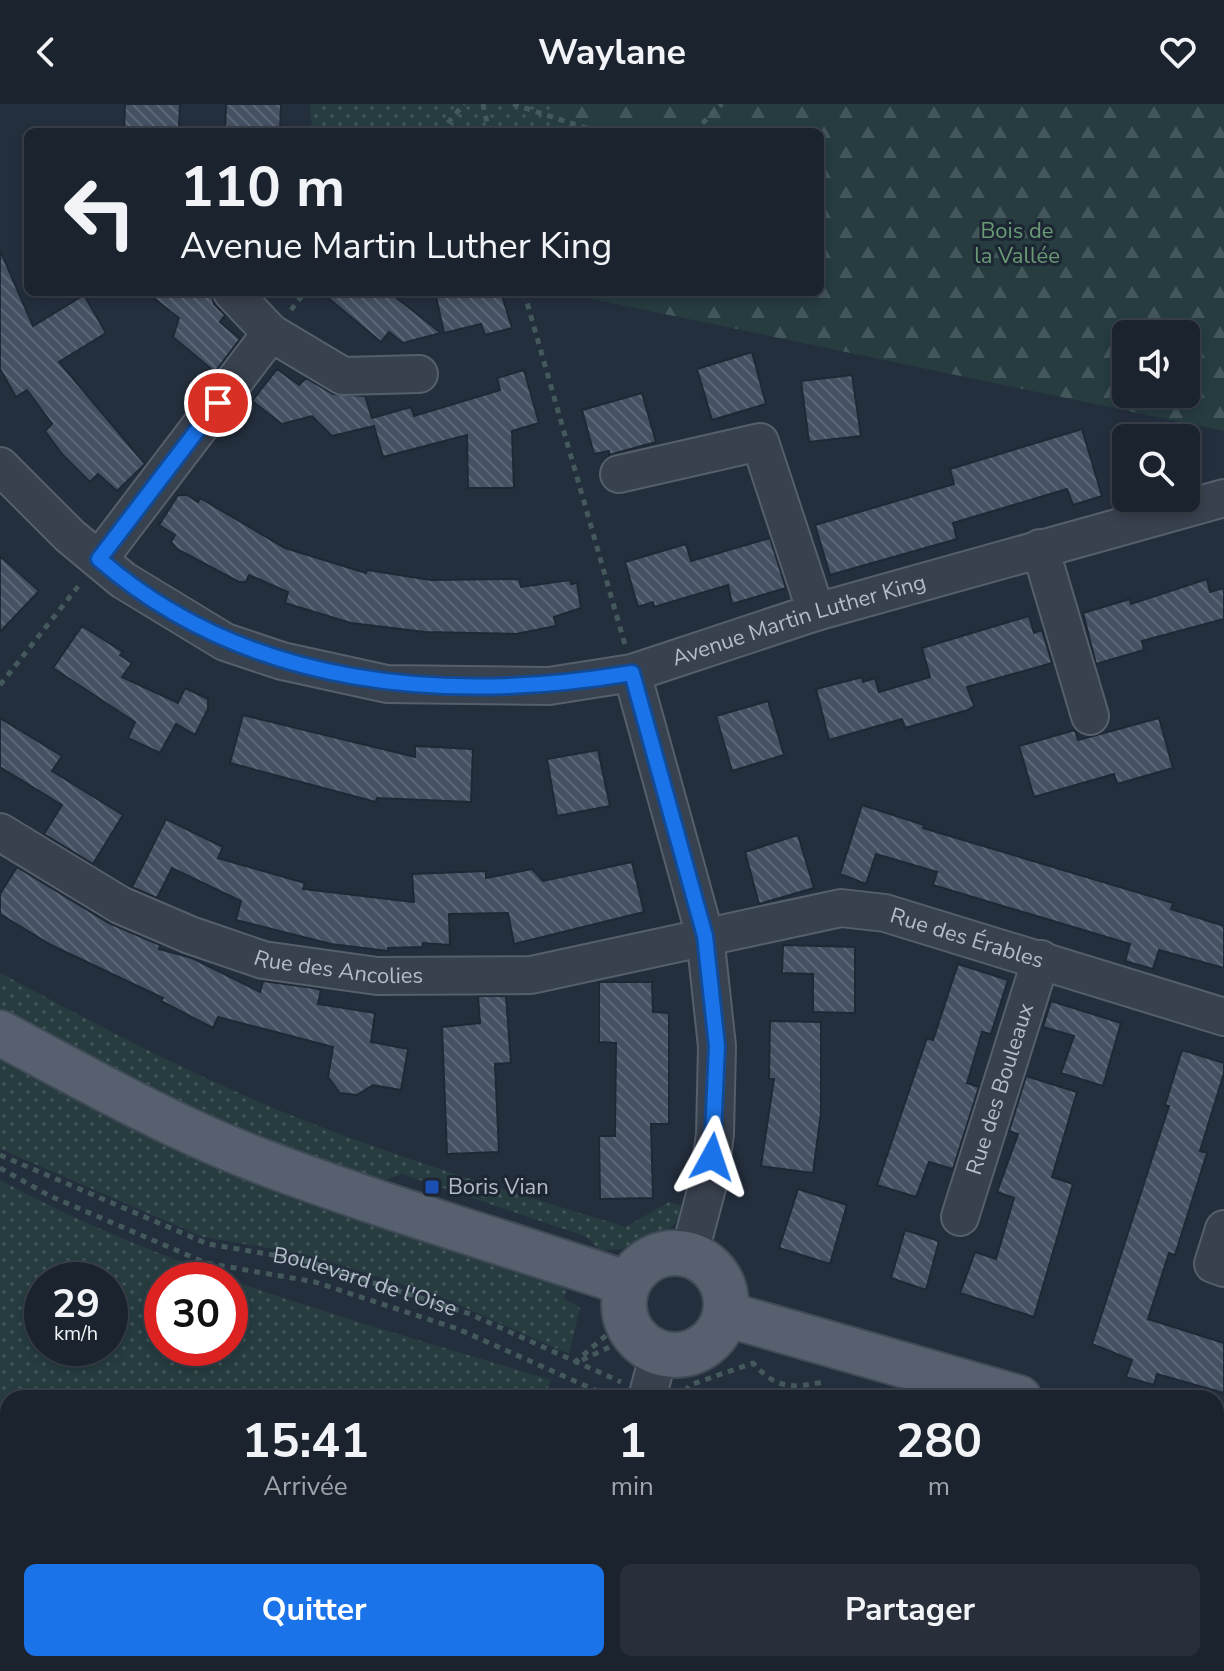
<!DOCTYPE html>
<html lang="fr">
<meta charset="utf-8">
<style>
body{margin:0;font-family:"Nunito Sans",sans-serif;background:#282f3a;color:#f1f3f6;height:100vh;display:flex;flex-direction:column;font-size:30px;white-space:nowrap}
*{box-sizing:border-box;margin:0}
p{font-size:26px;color:#a0a4aa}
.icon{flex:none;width:44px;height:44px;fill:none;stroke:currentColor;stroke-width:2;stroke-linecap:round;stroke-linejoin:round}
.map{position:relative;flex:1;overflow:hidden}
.panel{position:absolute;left:0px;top:1286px;width:1224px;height:282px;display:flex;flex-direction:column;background:#1b232e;border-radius:24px 24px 0 0;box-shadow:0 4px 12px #0003,0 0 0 2px #39404a}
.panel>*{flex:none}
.hud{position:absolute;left:24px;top:24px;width:800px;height:168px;border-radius:12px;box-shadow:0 4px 12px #0003,0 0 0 2px #39404a;background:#1b232e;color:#f1f3f6;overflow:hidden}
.controls{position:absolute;left:1112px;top:216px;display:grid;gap:16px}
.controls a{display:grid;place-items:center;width:88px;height:88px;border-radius:12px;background:#1b232e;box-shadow:0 4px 12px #0003,0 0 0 2px #39404a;font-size:40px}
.speed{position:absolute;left:24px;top:1158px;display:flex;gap:16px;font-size:40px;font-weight:700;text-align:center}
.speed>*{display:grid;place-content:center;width:104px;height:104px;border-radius:50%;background:#1b232e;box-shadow:0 4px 12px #0003,0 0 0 2px #39404a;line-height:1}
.speed small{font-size:20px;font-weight:400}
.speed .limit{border:12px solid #d22;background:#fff;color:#111}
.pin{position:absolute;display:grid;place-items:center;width:68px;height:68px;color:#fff;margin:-34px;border:4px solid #fff;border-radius:50%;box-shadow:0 2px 8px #0007}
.me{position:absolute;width:88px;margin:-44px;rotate:5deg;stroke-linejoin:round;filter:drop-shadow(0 0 6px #0008)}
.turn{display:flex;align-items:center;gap:28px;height:168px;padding:0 24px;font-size:36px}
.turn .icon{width:104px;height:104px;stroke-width:2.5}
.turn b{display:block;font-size:56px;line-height:68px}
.eta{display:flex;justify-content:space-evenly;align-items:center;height:136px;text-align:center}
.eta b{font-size:48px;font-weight:700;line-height:56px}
.button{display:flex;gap:16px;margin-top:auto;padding:16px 24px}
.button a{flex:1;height:92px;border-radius:12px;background:#1a73e8;color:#fff;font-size:32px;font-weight:700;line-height:92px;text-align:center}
.button a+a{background:#282f3a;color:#f1f3f6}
header{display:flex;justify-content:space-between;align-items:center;height:104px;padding:0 24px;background:#1b232e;font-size:36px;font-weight:700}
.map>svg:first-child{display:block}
.green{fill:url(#green-dots);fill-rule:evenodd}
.forest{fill:url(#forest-firs);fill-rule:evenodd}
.building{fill:url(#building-back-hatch);stroke:#1f2835;stroke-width:2}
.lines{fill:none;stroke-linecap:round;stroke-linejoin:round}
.minor-casing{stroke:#565f6c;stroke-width:40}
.major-casing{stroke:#414a57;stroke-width:48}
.path{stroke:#44595c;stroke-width:5;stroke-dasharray:6 6;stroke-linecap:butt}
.minor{stroke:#38414e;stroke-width:36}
.major{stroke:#56606e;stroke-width:44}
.route-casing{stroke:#114b97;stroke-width:20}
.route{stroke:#1a73e8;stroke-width:14}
.transit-dot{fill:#1a4fb4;stroke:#1d2633;stroke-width:3}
.labels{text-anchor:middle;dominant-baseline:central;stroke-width:6;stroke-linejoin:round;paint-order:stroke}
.park-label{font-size:22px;fill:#6b9a76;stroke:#1d2633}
.street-label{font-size:22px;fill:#b4bcc9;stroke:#1d2633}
.poi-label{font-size:22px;fill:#b4bcc9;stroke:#1d2633;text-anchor:start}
</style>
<header><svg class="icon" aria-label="back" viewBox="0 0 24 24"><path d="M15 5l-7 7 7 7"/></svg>Waylane<svg class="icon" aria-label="heart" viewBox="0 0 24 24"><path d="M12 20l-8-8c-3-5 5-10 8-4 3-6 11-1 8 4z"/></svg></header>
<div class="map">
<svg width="1224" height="1567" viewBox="0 0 1224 1567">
<defs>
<pattern id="green-dots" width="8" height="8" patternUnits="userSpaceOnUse" patternTransform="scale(2)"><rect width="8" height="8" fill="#263c3f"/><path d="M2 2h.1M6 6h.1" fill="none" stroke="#435659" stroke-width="1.8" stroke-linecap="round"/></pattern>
<pattern id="forest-firs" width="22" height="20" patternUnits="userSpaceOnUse" patternTransform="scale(2)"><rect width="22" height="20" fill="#263c3f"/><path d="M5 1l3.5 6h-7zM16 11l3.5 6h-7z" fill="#435659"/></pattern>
<pattern id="building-back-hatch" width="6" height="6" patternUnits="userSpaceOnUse" patternTransform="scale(2)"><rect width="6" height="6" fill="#455162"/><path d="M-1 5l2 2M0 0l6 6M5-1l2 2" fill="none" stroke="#5d6877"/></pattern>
</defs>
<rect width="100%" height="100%" fill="#242f3e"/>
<!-- green -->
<path class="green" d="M 310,0 L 555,0 L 554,28 L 312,28 Z
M 0,869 C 105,925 212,982 324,1024 C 423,1062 525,1092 626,1123 L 669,1098 L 687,1104 C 669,1134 633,1148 599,1146 L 587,1133 L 402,1070 L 372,1080 L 208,1016 L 0,909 Z
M 0,949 L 569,1177 L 564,1194 L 580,1204 L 569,1250 L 437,1191 L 304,1150 L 203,1133 L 0,1045 Z
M 0,1076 C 172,1169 365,1219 551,1276 L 544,1294 L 8,1294 L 8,1335 L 0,1331 ZM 110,1176 L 110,1244 L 42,1244 L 42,1176 ZM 230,1176 L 230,1244 L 162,1244 L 162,1176 Z
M 0,1354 L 8,1358 L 8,1560 L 87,1560 L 78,1567 L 0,1567 Z"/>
<!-- forest -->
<path class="forest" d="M 555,0 L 1224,0 L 1224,327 L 559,188 L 820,188 L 820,28 L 554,28 ZM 1126,230 L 1186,230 L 1186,290 L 1126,290 Z"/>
<!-- building -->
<path class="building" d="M 125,0 L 180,0 L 179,24 L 166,24 L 166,28 L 124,28 Z
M 226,0 L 281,0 L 280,28 L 225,26 Z
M 0,146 L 33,222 L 84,191 L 106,229 L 59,258 L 145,360 L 117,387 L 98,370 L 90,378 L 62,350 L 45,327 L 52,320 L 27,286 L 16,293 L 0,265 Z
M 146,188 L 212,188 L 214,200 L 225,211 L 220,218 L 240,235 L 215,268 L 173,233 L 179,214 Z
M 321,188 L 389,188 L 441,229 L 403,239 L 389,228 L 381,238 Z
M 435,188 L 501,188 L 512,224 L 485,231 L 481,220 L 444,229 Z
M 752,248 L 766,300 L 712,316 L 697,265 Z
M 277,265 L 299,281 L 306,274 L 333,290 L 365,292 L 372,314 L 411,303 L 414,312 L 500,286 L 497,274 L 524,266 L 539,319 L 512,327 L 514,384 L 468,384 L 467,331 L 383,353 L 374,322 L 332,332 L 312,312 L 282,320 L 252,297 Z
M 852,271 L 861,332 L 809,338 L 801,277 Z
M 642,289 L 656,338 L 609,351 L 609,347 L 594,350 L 582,306 Z
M 1082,325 L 1102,392 L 1073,401 L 1067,385 L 1037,394 L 953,419 L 957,435 L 830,471 L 815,421 L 954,380 L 950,365 Z
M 178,391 L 187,391 L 198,398 L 200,394 L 285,444 L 366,469 L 367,466 L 431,476 L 519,475 L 521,483 L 570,476 L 571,480 L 577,479 L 581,504 L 554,513 L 556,522 L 516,530 L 425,528 L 351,519 L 285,499 L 288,488 L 249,471 L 246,478 L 239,478 L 177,445 L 171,438 L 175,431 L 159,421 Z
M 770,434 L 786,484 L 732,500 L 728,481 L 654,503 L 653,498 L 638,503 L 625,458 L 686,440 L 691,457 Z
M 0,452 L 39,487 L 0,528 Z
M 1207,475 L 1210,488 L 1224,484 L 1224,515 L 1142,537 L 1144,546 L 1096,560 L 1083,509 L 1130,495 L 1131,500 Z
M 1029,512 L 1034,529 L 1042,526 L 1052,559 L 967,583 L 974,602 L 968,606 L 905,624 L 902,615 L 829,636 L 816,585 L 862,573 L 863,578 L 875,574 L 879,588 L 930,573 L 922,544 Z
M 82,522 L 123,548 L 120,551 L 132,559 L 122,573 L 178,599 L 185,584 L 208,595 L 208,605 L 195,631 L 176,620 L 160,649 L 128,634 L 135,618 L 53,564 Z
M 768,597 L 784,651 L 732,667 L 716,612 Z
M 243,611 L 415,653 L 415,642 L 473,645 L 471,698 L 377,694 L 376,698 L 230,659 Z
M 0,614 L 62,652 L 52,667 L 123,711 L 93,760 L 44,730 L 62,701 L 0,663 Z
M 1159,614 L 1173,664 L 1117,680 L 1114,670 L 1034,693 L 1019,642 L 1075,626 L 1078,636 Z
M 598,646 L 610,702 L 557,712 L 547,655 Z
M 862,701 L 924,721 L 923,724 L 1173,799 L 1171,805 L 1224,822 L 1224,864 L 1159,846 L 1153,865 L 1125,857 L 1130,840 L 933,781 L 937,768 L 876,750 L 866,780 L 840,770 Z
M 166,715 L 223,743 L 218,754 L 305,779 L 303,785 L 414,798 L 412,770 L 486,767 L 486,774 L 532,765 L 543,777 L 632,758 L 644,808 L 514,840 L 508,809 L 449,810 L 450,841 L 423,839 L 422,843 L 388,844 L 388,847 L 331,840 L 236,816 L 241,797 L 172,764 L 157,794 L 132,783 Z
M 798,731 L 814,784 L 759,800 L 745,748 Z
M 17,763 L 109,819 L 160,841 L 159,845 L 192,854 L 260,888 L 263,877 L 314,884 L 321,886 L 318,900 L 375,909 L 371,938 L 408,945 L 401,986 L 373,981 L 357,991 L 340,989 L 328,973 L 333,943 L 218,913 L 213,924 L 161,897 L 163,894 L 51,841 L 0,810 L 0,790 Z
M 783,841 L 855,843 L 855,909 L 813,908 L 813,870 L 782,869 Z
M 958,860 L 1008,876 L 991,930 L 982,928 L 967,979 L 979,983 L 953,1065 L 929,1058 L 916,1093 L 877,1081 L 927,934 L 933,936 Z
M 599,878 L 652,878 L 653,908 L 669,909 L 669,1020 L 651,1020 L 653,1094 L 600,1095 L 599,1032 L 615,1032 L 616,939 L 599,938 Z
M 478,892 L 506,892 L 511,959 L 495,960 L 499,1048 L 447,1050 L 442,923 L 480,919 Z
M 1051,897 L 1121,919 L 1103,982 L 1061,969 L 1074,932 L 1043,923 Z
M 770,917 L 821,918 L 821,1009 L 813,1069 L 761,1062 L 774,975 L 769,975 Z
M 1182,946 L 1224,959 L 1224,969 L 1200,1047 L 1207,1049 L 1175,1151 L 1169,1149 L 1148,1215 L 1224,1239 L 1224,1289 L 1157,1270 L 1154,1281 L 1126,1273 L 1132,1256 L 1092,1240 L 1169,1002 L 1165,1001 Z
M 1026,972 L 1077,988 L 1052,1073 L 1073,1080 L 1034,1213 L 960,1189 L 975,1148 L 996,1155 L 1014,1094 L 997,1088 L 1018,1030 L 1009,1027 Z
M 798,1085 L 847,1101 L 830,1160 L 779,1144 Z
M 905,1126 L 939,1137 L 926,1186 L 891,1174 Z"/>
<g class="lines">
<defs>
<g id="minor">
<path d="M 232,188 L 271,229 L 343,272 L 419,270"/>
<path id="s2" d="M 0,362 L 70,432 L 123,476 L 225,538 L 282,557 L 387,580 L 549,582 L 632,569 L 816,508 L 1224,394"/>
<path d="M 619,370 L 760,338 L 816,508"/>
<path d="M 1040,444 L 1090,612"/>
<path d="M 99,455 L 271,229"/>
<path d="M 632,569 L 705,832 L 717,942 L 715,1030 L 709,1076 L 689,1151"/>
<path id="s3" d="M 0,728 L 120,801 L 190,831 L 263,856 L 377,872 L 531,871 L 841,804 L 885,809 L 1224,913"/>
<path id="s4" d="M 960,1113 L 1041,855"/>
<path d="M 1224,1125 L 1213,1160 L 1224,1164"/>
<path d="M 647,1294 L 659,1249"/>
<path d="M 220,1560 L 225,1567"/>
<path d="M 1106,1560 L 1127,1567"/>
<path d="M 572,1567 L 573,1560"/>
<path d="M 795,1567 L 798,1560"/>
</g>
<path id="major" d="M 0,929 C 83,973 167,1021 255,1055 C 378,1102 504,1138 628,1180
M624 1200a51 51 0 1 1 102 0a51 51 0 1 1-102 0Z
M 725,1210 L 1019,1294
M 1216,1354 L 1224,1356"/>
</defs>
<!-- minor casing -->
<use href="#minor" class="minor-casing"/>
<!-- major casing -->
<use href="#major" class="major-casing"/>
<!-- path -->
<g class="path">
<path d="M 483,0 L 489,28"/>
<path d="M 513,0 L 598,28"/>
<path d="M 440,28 L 464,0"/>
<path d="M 694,28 L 722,0"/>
<path d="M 524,188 L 625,541"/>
<path d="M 291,206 L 305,188"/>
<path d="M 0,581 L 80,480"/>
<path id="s1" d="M 0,1051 L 208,1140 L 303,1156 L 470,1210 L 621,1278"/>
<path d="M 0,1064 L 50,1092 L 206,1159 L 315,1178 L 458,1225 L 613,1294"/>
<path d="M 582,1256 L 631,1233"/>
<path d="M 574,1259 L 625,1215"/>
<path d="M 685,1287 L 690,1281 L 753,1259 C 776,1284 789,1285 823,1278"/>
<path d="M 0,1345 L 8,1349"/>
<path d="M 1216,1451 L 1224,1454"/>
<path d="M 1216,1467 L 1224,1469"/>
</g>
<!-- minor -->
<use href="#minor" class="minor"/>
<!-- major -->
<use href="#major" class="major"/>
</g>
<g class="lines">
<defs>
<path id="route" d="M 218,299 L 99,455 C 247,584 447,600 632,569 L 705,832 L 717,942 L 712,1053"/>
</defs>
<!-- route casing -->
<use href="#route" class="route-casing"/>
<!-- route -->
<use href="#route" class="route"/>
</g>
<!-- markers -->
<rect class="transit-dot" x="424" y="1075" width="16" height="16" rx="4"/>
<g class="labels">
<!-- park labels -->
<g class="park-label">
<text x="1017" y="127">Bois de<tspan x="1017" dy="25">la Vallée</tspan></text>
</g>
<!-- street labels -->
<g class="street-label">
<text stroke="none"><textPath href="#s2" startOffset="876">Avenue Martin Luther King</textPath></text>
<text stroke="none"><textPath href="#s3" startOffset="1010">Rue des Érables</textPath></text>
<text stroke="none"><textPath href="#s3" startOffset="370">Rue des Ancolies</textPath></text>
<text stroke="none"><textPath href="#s4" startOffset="134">Rue des Bouleaux</textPath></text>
<text stroke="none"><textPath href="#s1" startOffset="388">Boulevard de l'Oise</textPath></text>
</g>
<!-- poi labels -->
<g class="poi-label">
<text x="448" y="1083">Boris Vian</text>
</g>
</g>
</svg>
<div class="controls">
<a><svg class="icon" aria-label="sound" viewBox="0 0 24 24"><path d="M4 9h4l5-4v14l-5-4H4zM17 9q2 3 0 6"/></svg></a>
<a><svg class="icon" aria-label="search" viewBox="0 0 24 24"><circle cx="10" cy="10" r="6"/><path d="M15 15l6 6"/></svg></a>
</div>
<div class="speed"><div>29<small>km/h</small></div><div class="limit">30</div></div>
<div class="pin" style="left:218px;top:299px;background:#d93025"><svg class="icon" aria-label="arrive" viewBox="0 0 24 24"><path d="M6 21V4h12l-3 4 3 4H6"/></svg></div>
<svg class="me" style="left:712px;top:1053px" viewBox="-20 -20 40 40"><path d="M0-17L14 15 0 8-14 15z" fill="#1a73e8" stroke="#fff" stroke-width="4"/></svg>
<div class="hud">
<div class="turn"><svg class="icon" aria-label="left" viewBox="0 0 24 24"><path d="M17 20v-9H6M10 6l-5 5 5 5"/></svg><div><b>110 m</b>Avenue Martin Luther King</div></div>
</div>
<section class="panel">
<div class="eta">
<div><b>15:41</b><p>Arrivée</p></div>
<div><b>1</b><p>min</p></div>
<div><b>280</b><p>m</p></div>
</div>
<div class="button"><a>Quitter</a><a>Partager</a></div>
</section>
</div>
